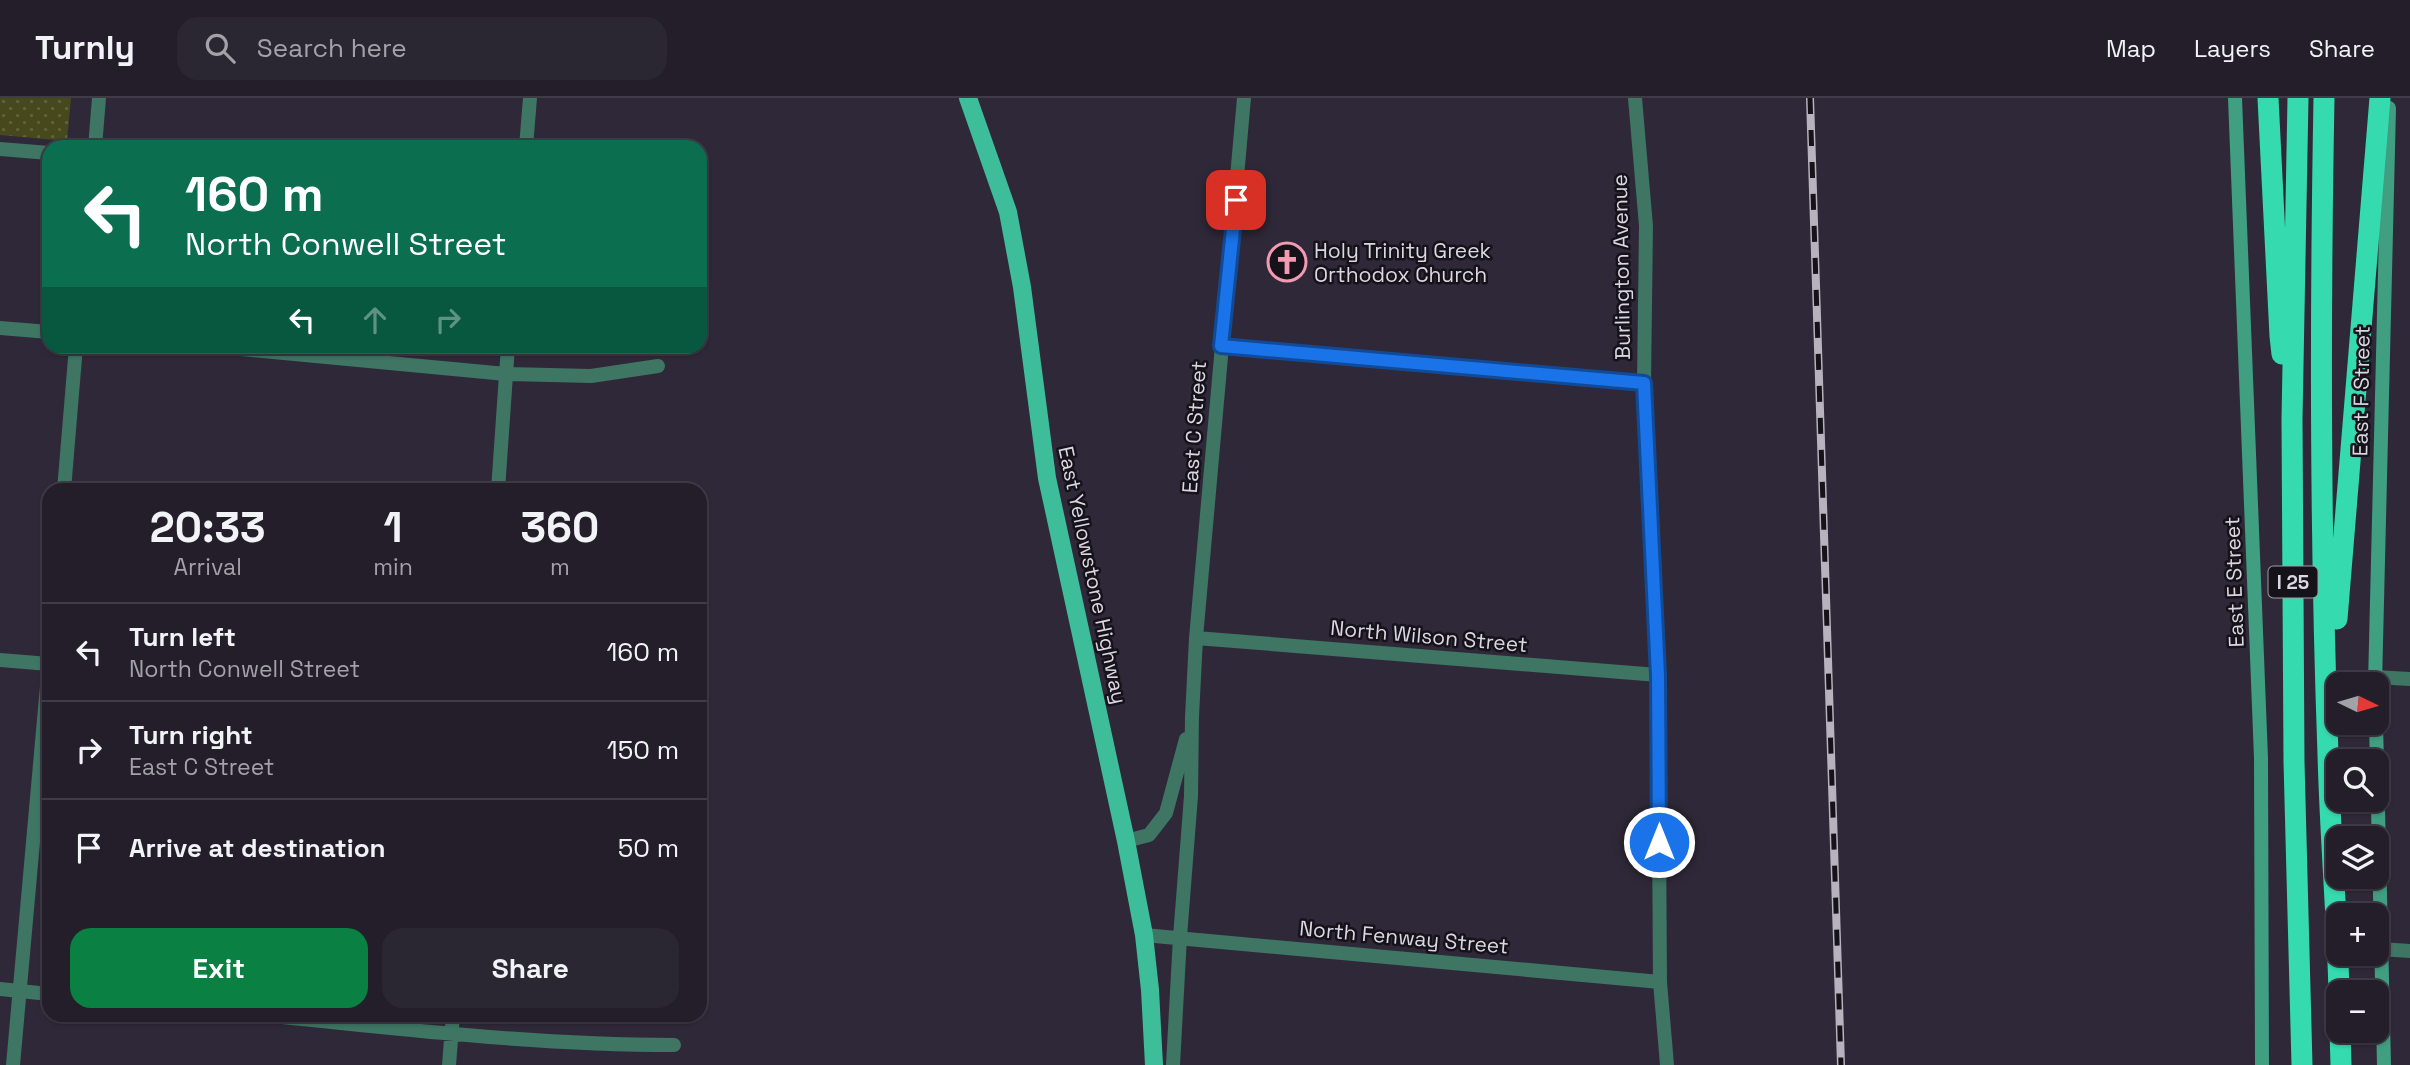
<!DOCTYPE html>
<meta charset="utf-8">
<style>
body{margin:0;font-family:"Space Grotesk",sans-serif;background:#2b2732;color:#f1f3f6;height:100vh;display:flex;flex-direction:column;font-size:26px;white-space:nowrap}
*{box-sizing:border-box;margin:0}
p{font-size:23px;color:#a3a2a8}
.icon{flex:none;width:38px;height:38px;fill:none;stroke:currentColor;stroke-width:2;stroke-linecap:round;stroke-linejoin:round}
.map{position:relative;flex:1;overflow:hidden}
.panel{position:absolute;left:42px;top:385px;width:665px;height:539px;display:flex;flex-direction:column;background:#231e2a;border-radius:21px;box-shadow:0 2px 5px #0004,0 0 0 2px #403c47}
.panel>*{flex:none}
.banner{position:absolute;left:42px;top:42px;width:665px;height:214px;border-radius:21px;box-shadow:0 2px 5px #0004,0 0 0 2px #403c47;background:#0b6e4f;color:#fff;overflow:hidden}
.needle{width:46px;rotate:95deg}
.buttons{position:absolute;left:2326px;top:574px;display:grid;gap:14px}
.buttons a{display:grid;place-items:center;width:63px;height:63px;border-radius:14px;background:#231e2a;box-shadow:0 2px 5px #0004,0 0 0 2px #403c47;font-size:35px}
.pin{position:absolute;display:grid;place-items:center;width:60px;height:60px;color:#fff;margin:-30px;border-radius:14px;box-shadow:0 4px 10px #0006}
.me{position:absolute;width:77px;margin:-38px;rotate:0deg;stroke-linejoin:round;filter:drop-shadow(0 0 5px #0008)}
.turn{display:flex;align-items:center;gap:24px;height:147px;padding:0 28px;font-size:32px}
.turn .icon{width:91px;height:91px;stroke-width:2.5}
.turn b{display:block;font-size:49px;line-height:60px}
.lanes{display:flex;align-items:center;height:66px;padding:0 28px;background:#0003;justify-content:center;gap:35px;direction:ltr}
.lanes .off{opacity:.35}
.eta{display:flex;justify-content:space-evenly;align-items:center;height:119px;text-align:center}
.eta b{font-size:42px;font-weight:800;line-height:49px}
.primary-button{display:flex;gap:14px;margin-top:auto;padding:14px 28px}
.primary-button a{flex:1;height:80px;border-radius:21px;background:#0b8043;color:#fff;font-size:28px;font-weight:800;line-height:80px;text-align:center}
.primary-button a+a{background:#2b2732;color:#f1f3f6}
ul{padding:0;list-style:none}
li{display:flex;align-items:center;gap:21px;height:98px;padding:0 28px;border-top:2px solid #403c47}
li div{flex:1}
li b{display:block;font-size:26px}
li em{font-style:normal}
header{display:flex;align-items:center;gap:42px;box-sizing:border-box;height:98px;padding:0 35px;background:#231e2a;border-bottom:2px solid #403c47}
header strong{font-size:33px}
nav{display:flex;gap:38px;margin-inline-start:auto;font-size:24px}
.search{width:490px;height:63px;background:#2b2732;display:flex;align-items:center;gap:18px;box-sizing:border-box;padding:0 24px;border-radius:21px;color:#a3a2a8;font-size:26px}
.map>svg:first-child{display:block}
.park{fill:url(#park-dots)}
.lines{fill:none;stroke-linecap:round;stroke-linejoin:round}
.minor{stroke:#3e7563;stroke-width:14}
.tertiary{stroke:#3e7563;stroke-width:14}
.secondary{stroke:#409e81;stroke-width:14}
.primary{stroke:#3dbd99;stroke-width:18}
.motorway{stroke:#35daae;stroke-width:21}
.rail-casing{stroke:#b7b2be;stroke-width:8}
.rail{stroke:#15121a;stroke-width:5;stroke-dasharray:16;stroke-linecap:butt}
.route-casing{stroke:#114b97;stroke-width:18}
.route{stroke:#1a73e8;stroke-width:12}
.labels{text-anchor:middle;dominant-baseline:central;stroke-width:5;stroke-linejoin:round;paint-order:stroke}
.shield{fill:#15121a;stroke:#a09ca6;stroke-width:2}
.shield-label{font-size:19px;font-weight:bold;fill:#dbd7e2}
.poi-label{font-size:21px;fill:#dbd7e2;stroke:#15121a;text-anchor:start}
.street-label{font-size:21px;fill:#dbd7e2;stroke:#15121a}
</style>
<header>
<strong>Turnly</strong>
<div class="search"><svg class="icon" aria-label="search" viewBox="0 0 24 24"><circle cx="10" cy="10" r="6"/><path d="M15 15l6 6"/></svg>Search here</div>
<nav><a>Map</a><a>Layers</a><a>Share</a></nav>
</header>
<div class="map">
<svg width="2410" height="967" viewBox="0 0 2410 967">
<defs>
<pattern id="park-dots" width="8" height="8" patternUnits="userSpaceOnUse" patternTransform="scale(1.75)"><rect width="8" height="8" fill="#47491d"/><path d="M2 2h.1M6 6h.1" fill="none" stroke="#61623e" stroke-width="1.8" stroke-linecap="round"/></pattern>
</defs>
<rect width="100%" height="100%" fill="#2f2838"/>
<!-- park -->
<path class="park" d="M 0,0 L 71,0 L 67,43 L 0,37 Z"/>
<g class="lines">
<!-- minor -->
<path class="minor" d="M 1635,0 L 1646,128 L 1644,285 L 1658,577 L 1660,884 L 1667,967
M 526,49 L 530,0
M 0,51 L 49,55
M 0,230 L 49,234
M 210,248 L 506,276 L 591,278 L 658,268
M 1221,248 L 1644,285
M 498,392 L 508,248
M 1196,540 L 1658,577
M 0,562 L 49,566
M 2375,579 L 2410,581
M 1126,743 L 1149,737 L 1166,715 L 1186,641
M 1144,837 L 1660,884
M 2380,851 L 2410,853
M 0,891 L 49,896
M 263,917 C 399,931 537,947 674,947
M 449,967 L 453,917
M 1173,967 L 1180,839 L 1191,698 L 1192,619 L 1196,540 L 1244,0"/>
<!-- tertiary -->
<path class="tertiary" d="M 95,49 L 99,0
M 64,392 L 76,248
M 13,967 L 49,566"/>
<!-- secondary -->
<path class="secondary" d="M 2235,0 L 2261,660 L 2262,967
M 2375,586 L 2389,10
M 2376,625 L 2384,967"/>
<!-- primary -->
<path class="primary" d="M 968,0 L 1008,114 L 1022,189 L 1047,380 L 1126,743 L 1144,837 L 1150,892 L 1154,967"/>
<!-- motorway -->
<path class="motorway" d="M 2268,0 L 2280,238 L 2282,256
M 2298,0 L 2292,321 L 2294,664 L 2302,967
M 2324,0 C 2320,219 2320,437 2328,656 C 2330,736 2337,815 2339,894
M 2337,521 L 2380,0
M 2340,933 L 2341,967"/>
<defs>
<path id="rail" d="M 1810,0 L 1841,967"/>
</defs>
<!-- rail casing -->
<use href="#rail" class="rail-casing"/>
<!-- rail -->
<use href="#rail" class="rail"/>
</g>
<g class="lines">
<defs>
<path id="route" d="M 1236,102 L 1221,248 L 1644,285 L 1658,577 L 1659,744"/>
</defs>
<!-- route casing -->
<use href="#route" class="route-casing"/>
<!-- route -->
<use href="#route" class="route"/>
</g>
<!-- icons -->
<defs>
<symbol id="church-ring" viewBox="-11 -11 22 22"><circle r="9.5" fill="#15121a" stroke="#f19ab1" stroke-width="1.5"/><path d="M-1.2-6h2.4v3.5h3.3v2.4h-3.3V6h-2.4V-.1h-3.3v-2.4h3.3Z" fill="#f19ab1"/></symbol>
</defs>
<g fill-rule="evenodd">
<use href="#church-ring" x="1265" y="142" width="44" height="44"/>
</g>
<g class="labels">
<!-- shield labels -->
<rect class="shield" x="2268.5" y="468.5" width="49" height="31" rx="5"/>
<g class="shield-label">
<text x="2293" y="484">I 25</text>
</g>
<!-- poi labels -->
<g class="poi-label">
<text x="1314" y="152">Holy Trinity Greek<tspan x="1314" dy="24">Orthodox Church</tspan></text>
</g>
<!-- street labels -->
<g class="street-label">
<text transform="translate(1621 169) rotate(-91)">Burlington Avenue</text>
<text transform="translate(2361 293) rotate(-89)">East F Street</text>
<text transform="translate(1194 329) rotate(-86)">East C Street</text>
<text transform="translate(1093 477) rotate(78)">East Yellowstone Highway</text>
<text transform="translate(2234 484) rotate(-92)">East E Street</text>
<text transform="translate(1429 538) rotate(5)">North Wilson Street</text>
<text transform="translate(1404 839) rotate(5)">North Fenway Street</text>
</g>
</g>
</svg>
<div class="buttons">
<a><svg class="needle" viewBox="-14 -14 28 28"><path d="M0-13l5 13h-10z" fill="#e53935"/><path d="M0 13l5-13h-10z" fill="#a3a2a8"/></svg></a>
<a><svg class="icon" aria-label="search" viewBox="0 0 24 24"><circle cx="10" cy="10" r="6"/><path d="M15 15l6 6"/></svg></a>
<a><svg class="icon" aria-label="layers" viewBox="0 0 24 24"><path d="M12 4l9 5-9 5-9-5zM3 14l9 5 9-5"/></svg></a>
<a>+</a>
<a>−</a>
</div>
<div class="pin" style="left:1236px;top:102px;background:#d93025"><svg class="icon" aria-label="arrive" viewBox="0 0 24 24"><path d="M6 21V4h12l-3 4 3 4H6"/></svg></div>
<svg class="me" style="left:1659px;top:744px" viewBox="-20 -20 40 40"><circle r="17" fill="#1a73e8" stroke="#fff" stroke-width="3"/><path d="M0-11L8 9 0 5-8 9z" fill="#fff"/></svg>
<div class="banner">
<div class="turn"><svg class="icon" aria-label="left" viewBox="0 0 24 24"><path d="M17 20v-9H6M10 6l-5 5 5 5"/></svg><div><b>160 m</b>North Conwell Street</div></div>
<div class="lanes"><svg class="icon" aria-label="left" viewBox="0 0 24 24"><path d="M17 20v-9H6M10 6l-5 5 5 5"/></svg><svg class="icon off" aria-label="ahead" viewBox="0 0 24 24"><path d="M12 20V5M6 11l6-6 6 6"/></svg><svg class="icon off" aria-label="right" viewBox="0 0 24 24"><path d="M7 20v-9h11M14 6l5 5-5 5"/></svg></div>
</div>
<section class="panel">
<div class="eta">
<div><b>20:33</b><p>Arrival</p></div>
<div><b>1</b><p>min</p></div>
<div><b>360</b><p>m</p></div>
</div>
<ul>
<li><svg class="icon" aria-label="left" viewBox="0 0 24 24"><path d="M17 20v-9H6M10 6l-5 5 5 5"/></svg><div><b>Turn left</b><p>North Conwell Street</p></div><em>160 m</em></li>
<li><svg class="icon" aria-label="right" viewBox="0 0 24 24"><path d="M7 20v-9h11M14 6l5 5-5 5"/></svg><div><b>Turn right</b><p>East C Street</p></div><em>150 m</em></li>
<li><svg class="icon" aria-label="arrive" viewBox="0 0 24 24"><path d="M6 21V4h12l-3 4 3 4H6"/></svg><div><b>Arrive at destination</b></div><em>50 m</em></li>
</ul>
<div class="primary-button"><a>Exit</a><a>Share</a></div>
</section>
</div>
